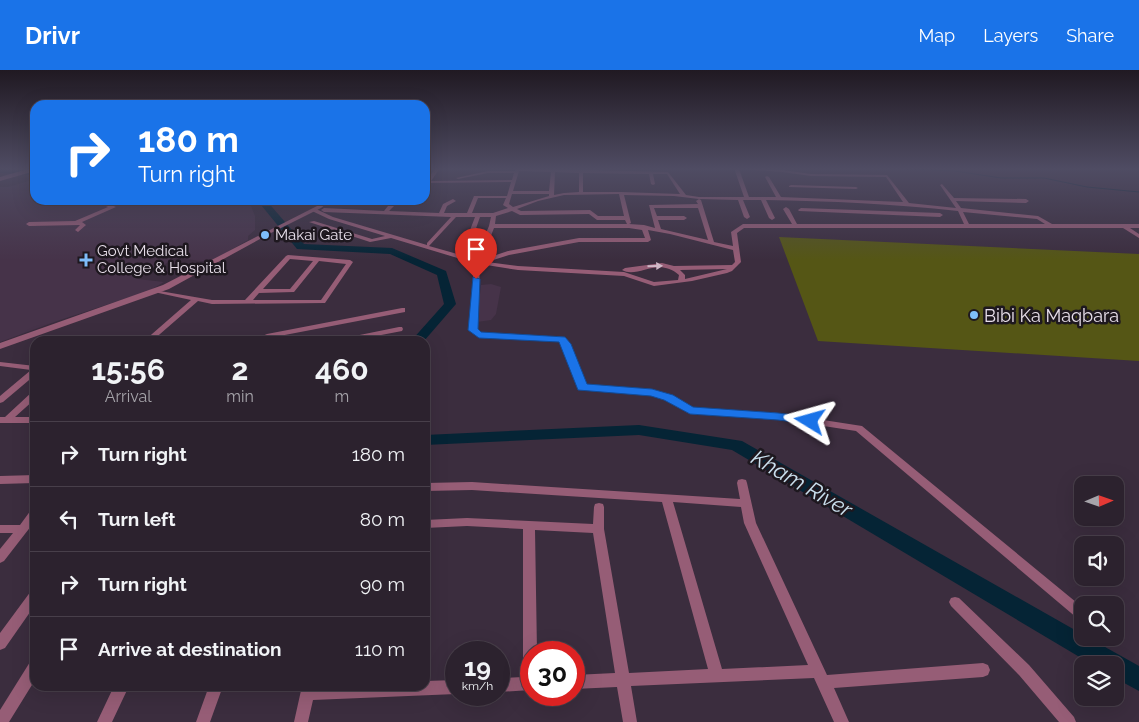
<!DOCTYPE html>
<style>
body{margin:0;font-family:Raleway,sans-serif;background:#342a36;color:#f1f3f6;height:100vh;display:flex;flex-direction:column;font-size:19px;white-space:nowrap}
*{box-sizing:border-box;margin:0}
p{font-size:16px;color:#a6a4aa}
.icon{flex:none;width:28px;height:28px;fill:none;stroke:currentColor;stroke-width:2;stroke-linecap:round;stroke-linejoin:round}
.map{position:relative;flex:1;overflow:hidden}
.details{position:absolute;left:30px;top:266px;width:400px;height:355px;display:flex;flex-direction:column;background:#2c222e;border-radius:15px;box-shadow:0 5px 20px #0002,0 0 0 1px #483f4a}
.details>*{flex:none}
.hud{position:absolute;left:30px;top:30px;width:400px;height:105px;border-radius:15px;box-shadow:0 5px 20px #0002,0 0 0 1px #483f4a;background:#1a73e8;color:#fff;overflow:hidden}
.needle{width:32px;rotate:88deg}
.tools{position:absolute;left:1074px;top:406px;display:grid;gap:10px}
.tools a{display:grid;place-items:center;width:50px;height:50px;border-radius:10px;background:#2c222e;box-shadow:0 5px 20px #0002,0 0 0 1px #483f4a;font-size:25px}
.speed{position:absolute;left:445px;top:571px;display:flex;gap:10px;font-size:25px;font-weight:700;text-align:center}
.speed>*{display:grid;place-content:center;width:65px;height:65px;border-radius:50%;background:#2c222e;box-shadow:0 5px 20px #0002,0 0 0 1px #483f4a;line-height:1}
.speed small{font-size:12px;font-weight:400}
.speed .limit{border:8px solid #d22;background:#fff;color:#111}
.pin{position:absolute;display:grid;place-items:center;width:42px;height:42px;color:#fff;margin:-51px -21px;border-radius:50% 50% 50% 0;rotate:-45deg;box-shadow:0 0 5px #0007}
.pin .icon{rotate:45deg}
.me{position:absolute;width:55px;margin:-28px;rotate:278deg;stroke-linejoin:round;filter:drop-shadow(0 0 4px #0008)}
.turn{display:flex;align-items:center;gap:18px;height:105px;padding:0 25px;font-size:22px}
.turn .icon{width:65px;height:65px;stroke-width:2.5}
.turn b{display:block;font-size:35px;line-height:42px}
.eta{display:flex;justify-content:space-evenly;align-items:center;height:85px;text-align:center}
.eta b{font-size:30px;font-weight:700;line-height:35px}
ul{padding:0;list-style:none}
li{display:flex;align-items:center;gap:15px;height:65px;padding:0 25px;border-top:1px solid #483f4a}
li div{flex:1}
li b{display:block;font-size:19px}
li em{font-style:normal}
header{display:flex;align-items:center;gap:30px;box-sizing:border-box;height:70px;padding:0 25px;background:#1a73e8;color:#fff}
header strong{font-size:24px}
nav{display:flex;gap:28px;margin-inline-start:auto;font-size:18px}
.map>svg:first-child{display:block}
.built{fill:#463349}
.green{fill:#555615}
.lines{fill:none;stroke-linecap:round;stroke-linejoin:round}
.stream{stroke:#052435;stroke-width:1}
.river{fill:#052435;fill-rule:evenodd}
.minor{fill:#965d76;fill-rule:evenodd}
.tertiary{fill:#965d76;fill-rule:evenodd}
.oneway{fill:#cfb8c7}
.route{fill:#1a73e8;stroke:#114b97}
.poi-dot{fill:#7ebdf9;stroke:#1e181f;stroke-width:2}
.labels{text-anchor:middle;dominant-baseline:central;stroke-width:5;stroke-linejoin:round;paint-order:stroke}
.far-poi-label{font-size:15px;fill:#e8dfea;stroke:#1e181f;text-anchor:start}
.poi-label{font-size:18px;fill:#e8dfea;stroke:#1e181f;text-anchor:start}
.near-water-label{font-size:22px;font-style:italic;fill:#cae0ee;stroke:#1e181f}
</style>
<header>
<strong>Drivr</strong>
<nav><a>Map</a><a>Layers</a><a>Share</a></nav>
</header>
<div class="map">
<svg width="1139" height="652" viewBox="0 0 1139 652">
<rect width="100%" height="100%" fill="#3b2d3e"/>
<!-- built -->
<path class="built" d="M 35,109 L 35,130 L 245,130 L 249,131 L 255,146 L 255,160 L 248,166 L 248,170 L 210,192 L 176,188 L 138,209 L 164,212 L 149,221 L 60,250 L 0,272 L 0,117 L 8,117 Z
M 491,214 L 501,217 L 496,244 L 491,250 L 477,252 L 481,215 Z"/>
<!-- green -->
<path class="green" d="M 779,167 L 1139,184 L 1139,291 L 818,271 Z"/>
<g class="lines">
<!-- stream -->
<path class="stream" d="M 890,98 L 955,101 L 1001,108 L 1044,108 L 1087,117 L 1139,122"/>
<!-- river -->
<path class="river" d="M 0,99 L 35,101 L 35,105 L 0,103 Z
M 257,130 L 266,130 L 304,174 L 392,178 L 446,201 L 456,234 L 424,271 L 411,271 L 444,234 L 437,205 L 390,184 L 297,179 Z
M 639,355 L 742,371 L 1082,564 L 1082,568 L 1089,568 L 1139,596 L 1139,621 L 1115,608 L 1115,595 L 1093,595 L 732,380 L 639,365 L 425,375 L 425,365 Z"/>
<!-- minor -->
<path class="minor" d="M 435,98 L 440,98 L 431,111 L 512,110 L 514,103 L 488,103 L 458,109 L 456,108 L 488,101 L 515,101 L 516,98 L 668,102 L 686,125 L 699,127 L 744,127 L 734,98 L 783,100 L 811,104 L 887,105 L 909,133 L 956,138 L 940,115 L 942,114 L 954,128 L 1026,129 L 1029,131 L 1026,133 L 956,131 L 961,138 L 1038,146 L 1052,154 L 1139,154 L 1139,158 L 1130,158 L 1139,164 L 1139,168 L 1123,158 L 744,158 L 737,163 L 741,192 L 732,201 L 727,203 L 692,211 L 654,216 L 624,206 L 518,200 L 480,194 L 477,259 L 481,263 L 565,267 L 570,274 L 585,315 L 652,319 L 671,326 L 692,338 L 778,343 L 862,356 L 1082,537 L 1082,549 L 1077,548 L 856,361 L 778,349 L 690,344 L 665,330 L 651,325 L 579,319 L 562,274 L 560,271 L 479,267 L 469,260 L 474,193 L 391,168 L 370,172 L 309,152 L 314,151 L 372,169 L 385,166 L 329,149 L 312,141 L 311,140 L 314,138 L 333,147 L 427,175 L 427,173 L 451,147 L 324,142 L 321,140 L 324,138 L 384,141 L 388,136 L 388,130 L 424,130 L 418,134 L 394,132 L 394,136 L 389,141 L 439,143 L 443,134 L 453,129 L 456,131 L 447,136 L 444,143 L 467,143 L 474,126 L 507,126 L 511,112 L 425,113 L 425,111 L 427,111 ZM 739,99 L 782,102 L 811,106 L 886,107 L 903,132 L 781,127 L 769,107 L 767,106 L 765,107 L 776,127 L 749,127 ZM 519,101 L 551,102 L 549,121 L 513,121 ZM 555,102 L 579,103 L 579,122 L 564,123 L 554,125 ZM 583,103 L 649,104 L 651,114 L 653,115 L 655,114 L 653,104 L 667,104 L 680,124 L 621,122 L 583,122 ZM 512,124 L 549,124 L 549,126 L 513,137 L 509,134 ZM 619,124 L 624,146 L 598,146 L 590,140 L 521,141 L 517,139 L 538,131 L 564,125 ZM 624,125 L 674,126 L 699,129 L 696,131 L 698,134 L 649,135 L 655,158 L 644,155 L 629,154 L 631,153 ZM 478,128 L 506,128 L 503,135 L 508,138 L 493,143 L 472,143 ZM 699,129 L 738,130 L 744,147 L 747,149 L 750,147 L 743,130 L 761,130 L 769,148 L 772,150 L 775,148 L 766,130 C 830,131 894,134 958,141 L 964,154 L 797,154 L 789,139 L 786,137 L 783,139 L 792,154 L 743,154 L 731,162 L 733,176 L 714,172 L 701,130 ZM 654,138 L 698,138 L 708,170 L 661,159 L 658,150 L 684,150 L 687,148 L 684,146 L 657,146 ZM 512,141 L 520,145 L 589,144 L 597,150 L 625,150 L 627,154 L 495,154 L 496,146 ZM 963,142 L 1037,149 L 1045,154 L 969,154 ZM 456,147 L 475,147 L 461,184 L 464,186 L 467,184 L 480,147 L 491,147 L 489,156 L 475,189 L 429,176 ZM 494,158 L 629,158 L 642,160 L 645,168 L 579,168 L 508,181 L 484,189 L 484,191 L 481,191 ZM 648,160 L 670,164 L 733,180 L 735,192 L 732,195 L 674,196 L 662,193 L 625,198 L 622,200 C 638,209 658,186 679,205 L 678,210 L 654,212 L 624,202 L 518,196 L 487,192 L 509,185 L 579,172 L 648,172 L 651,170 ZM 727,199 L 685,209 L 685,205 L 680,200 Z
M 791,115 L 856,117 L 858,118 L 856,119 L 789,117 L 789,116 Z
M 109,134 L 116,137 L 82,152 L 86,155 L 78,162 L 75,160 L 80,155 L 29,156 L 26,154 L 29,152 L 75,151 L 108,137 L 106,136 Z
M 801,138 L 940,143 L 943,145 L 940,147 L 799,141 L 798,140 Z
M 288,185 L 350,190 L 353,192 L 325,233 L 212,234 L 198,231 L 152,271 L 144,271 L 191,230 L 154,222 L 154,220 L 212,230 L 245,230 L 286,186 ZM 290,189 L 313,191 L 290,219 L 263,219 ZM 319,191 L 346,194 L 321,230 L 253,230 L 259,223 L 294,222 Z
M 402,238 L 405,238 L 405,242 L 269,268 L 261,271 L 251,271 L 267,264 Z
M 399,257 L 402,257 L 403,259 L 402,261 L 350,271 L 336,271 L 340,269 Z
M 0,292 L 35,296 L 35,305 L 3,332 L 0,333 L 0,326 L 31,300 L 0,296 Z
M 35,321 L 35,329 L 15,347 L 35,347 L 35,353 L 0,353 L 0,347 L 5,347 L 32,322 Z
M 35,405 L 35,413 L 0,414 L 0,406 Z
M 742,409 L 746,410 L 747,413 L 756,453 L 827,605 L 983,593 L 988,595 L 990,600 L 988,605 L 983,607 L 834,618 L 849,652 L 834,652 L 814,608 L 631,616 L 637,652 L 623,652 L 617,617 L 574,619 L 574,605 L 615,603 L 593,463 L 535,460 L 537,582 L 531,582 L 531,620 L 499,622 L 499,608 L 523,607 L 523,459 L 467,456 L 425,458 L 425,450 L 467,448 L 593,454 L 594,437 L 595,434 L 599,433 L 603,434 L 604,437 L 604,459 L 629,603 L 708,599 L 662,432 L 472,420 L 425,421 L 425,413 L 472,412 L 740,429 L 737,413 L 738,410 ZM 673,432 L 741,437 L 744,453 L 808,595 L 722,599 Z
M 35,439 L 35,451 L 4,491 L 0,493 L 0,479 L 13,463 L 0,463 L 0,455 L 20,455 L 31,440 Z
M 35,520 L 35,535 L 5,578 L 0,580 L 0,563 L 31,521 Z
M 955,527 L 959,528 L 1029,595 L 1074,647 L 1076,652 L 1059,652 L 1019,605 L 951,536 L 949,532 L 951,528 Z
M 35,590 L 35,610 L 9,652 L 0,652 L 0,640 L 30,592 Z
M 456,610 L 456,624 L 313,630 L 308,652 L 294,652 L 302,616 L 425,616 L 425,611 Z
M 114,616 L 129,616 L 112,652 L 97,652 Z
M 209,616 L 223,616 L 210,652 L 196,652 Z"/>
<!-- tertiary -->
<path class="tertiary" d="M 31,98 L 35,98 L 35,101 L 0,111 L 0,107 Z
M 324,130 L 331,130 L 321,138 L 267,165 L 262,164 L 317,136 Z
M 258,166 L 260,167 L 260,169 L 169,219 L 0,279 L 0,273 L 163,215 Z"/>
</g>
<!-- one-way arrows -->
<defs><path id="oneway-solid" d="M-6-.8H1V-3.2L6.5 0L1 3.2V.8H-6Z" transform="scale(1.25)"/></defs>
<use class="oneway" href="#oneway-solid" transform="translate(655 196) rotate(-2)"/>
<!-- sky -->
<linearGradient id="sky" x2="0" y2="1"><stop stop-color="#201922"/><stop offset="0.52" stop-color="#4f4c63"/><stop offset="1" stop-color="#4f4c63" stop-opacity="0"/></linearGradient>
<rect width="1139" height="190" fill="url(#sky)"/>
<!-- route -->
<path class="route" d="M 473,207 L 480,209 L 478,259 L 481,262 L 565,267 L 571,274 L 587,314 L 652,319 L 673,325 L 693,337 L 778,343 L 810,347 L 816,351 L 810,354 L 778,350 L 690,344 L 664,330 L 651,326 L 578,320 L 559,272 L 479,268 L 468,260 Z"/>
<!-- markers -->
<g class="poi-dot">
<circle cx="265" cy="165" r="5"/>
<path d="M83.5 182.5h5v5h5v5h-5v5h-5v-5h-5v-5h5z"/>
<circle cx="974" cy="245" r="5"/>
</g>
<g class="labels">
<!-- far-poi labels -->
<g class="far-poi-label">
<text x="275" y="165">Makai Gate</text>
<text x="97" y="181">Govt Medical<tspan x="97" dy="17">College &amp; Hospital</tspan></text>
</g>
<!-- poi labels -->
<g class="poi-label">
<text x="984" y="245">Bibi Ka Maqbara</text>
</g>
<!-- near-water labels -->
<g class="near-water-label">
<text transform="translate(802 413) rotate(30)">Kham River</text>
</g>
</g>
</svg>
<div class="tools">
<a><svg class="needle" viewBox="-14 -14 28 28"><path d="M0-13l5 13h-10z" fill="#e53935"/><path d="M0 13l5-13h-10z" fill="#a6a4aa"/></svg></a>
<a><svg class="icon" aria-label="sound" viewBox="0 0 24 24"><path d="M4 9h4l5-4v14l-5-4H4zM17 9q2 3 0 6"/></svg></a>
<a><svg class="icon" aria-label="search" viewBox="0 0 24 24"><circle cx="10" cy="10" r="6"/><path d="M15 15l6 6"/></svg></a>
<a><svg class="icon" aria-label="layers" viewBox="0 0 24 24"><path d="M12 4l9 5-9 5-9-5zM3 14l9 5 9-5"/></svg></a>
</div>
<div class="speed"><div>19<small>km/h</small></div><div class="limit">30</div></div>
<div class="pin" style="left:476px;top:209px;background:#d93025"><svg class="icon" aria-label="arrive" viewBox="0 0 24 24"><path d="M6 21V4h12l-3 4 3 4H6"/></svg></div>
<svg class="me" style="left:810px;top:351px" viewBox="-20 -20 40 40"><path d="M0-17L14 15 0 8-14 15z" fill="#1a73e8" stroke="#fff" stroke-width="4"/></svg>
<div class="hud">
<div class="turn"><svg class="icon" aria-label="right" viewBox="0 0 24 24"><path d="M7 20v-9h11M14 6l5 5-5 5"/></svg><div><b>180 m</b>Turn right</div></div>
</div>
<section class="details">
<div class="eta">
<div><b>15:56</b><p>Arrival</p></div>
<div><b>2</b><p>min</p></div>
<div><b>460</b><p>m</p></div>
</div>
<ul>
<li><svg class="icon" aria-label="right" viewBox="0 0 24 24"><path d="M7 20v-9h11M14 6l5 5-5 5"/></svg><div><b>Turn right</b></div><em>180 m</em></li>
<li><svg class="icon" aria-label="left" viewBox="0 0 24 24"><path d="M17 20v-9H6M10 6l-5 5 5 5"/></svg><div><b>Turn left</b></div><em>80 m</em></li>
<li><svg class="icon" aria-label="right" viewBox="0 0 24 24"><path d="M7 20v-9h11M14 6l5 5-5 5"/></svg><div><b>Turn right</b></div><em>90 m</em></li>
<li><svg class="icon" aria-label="arrive" viewBox="0 0 24 24"><path d="M6 21V4h12l-3 4 3 4H6"/></svg><div><b>Arrive at destination</b></div><em>110 m</em></li>
</ul>
</section>
</div>
